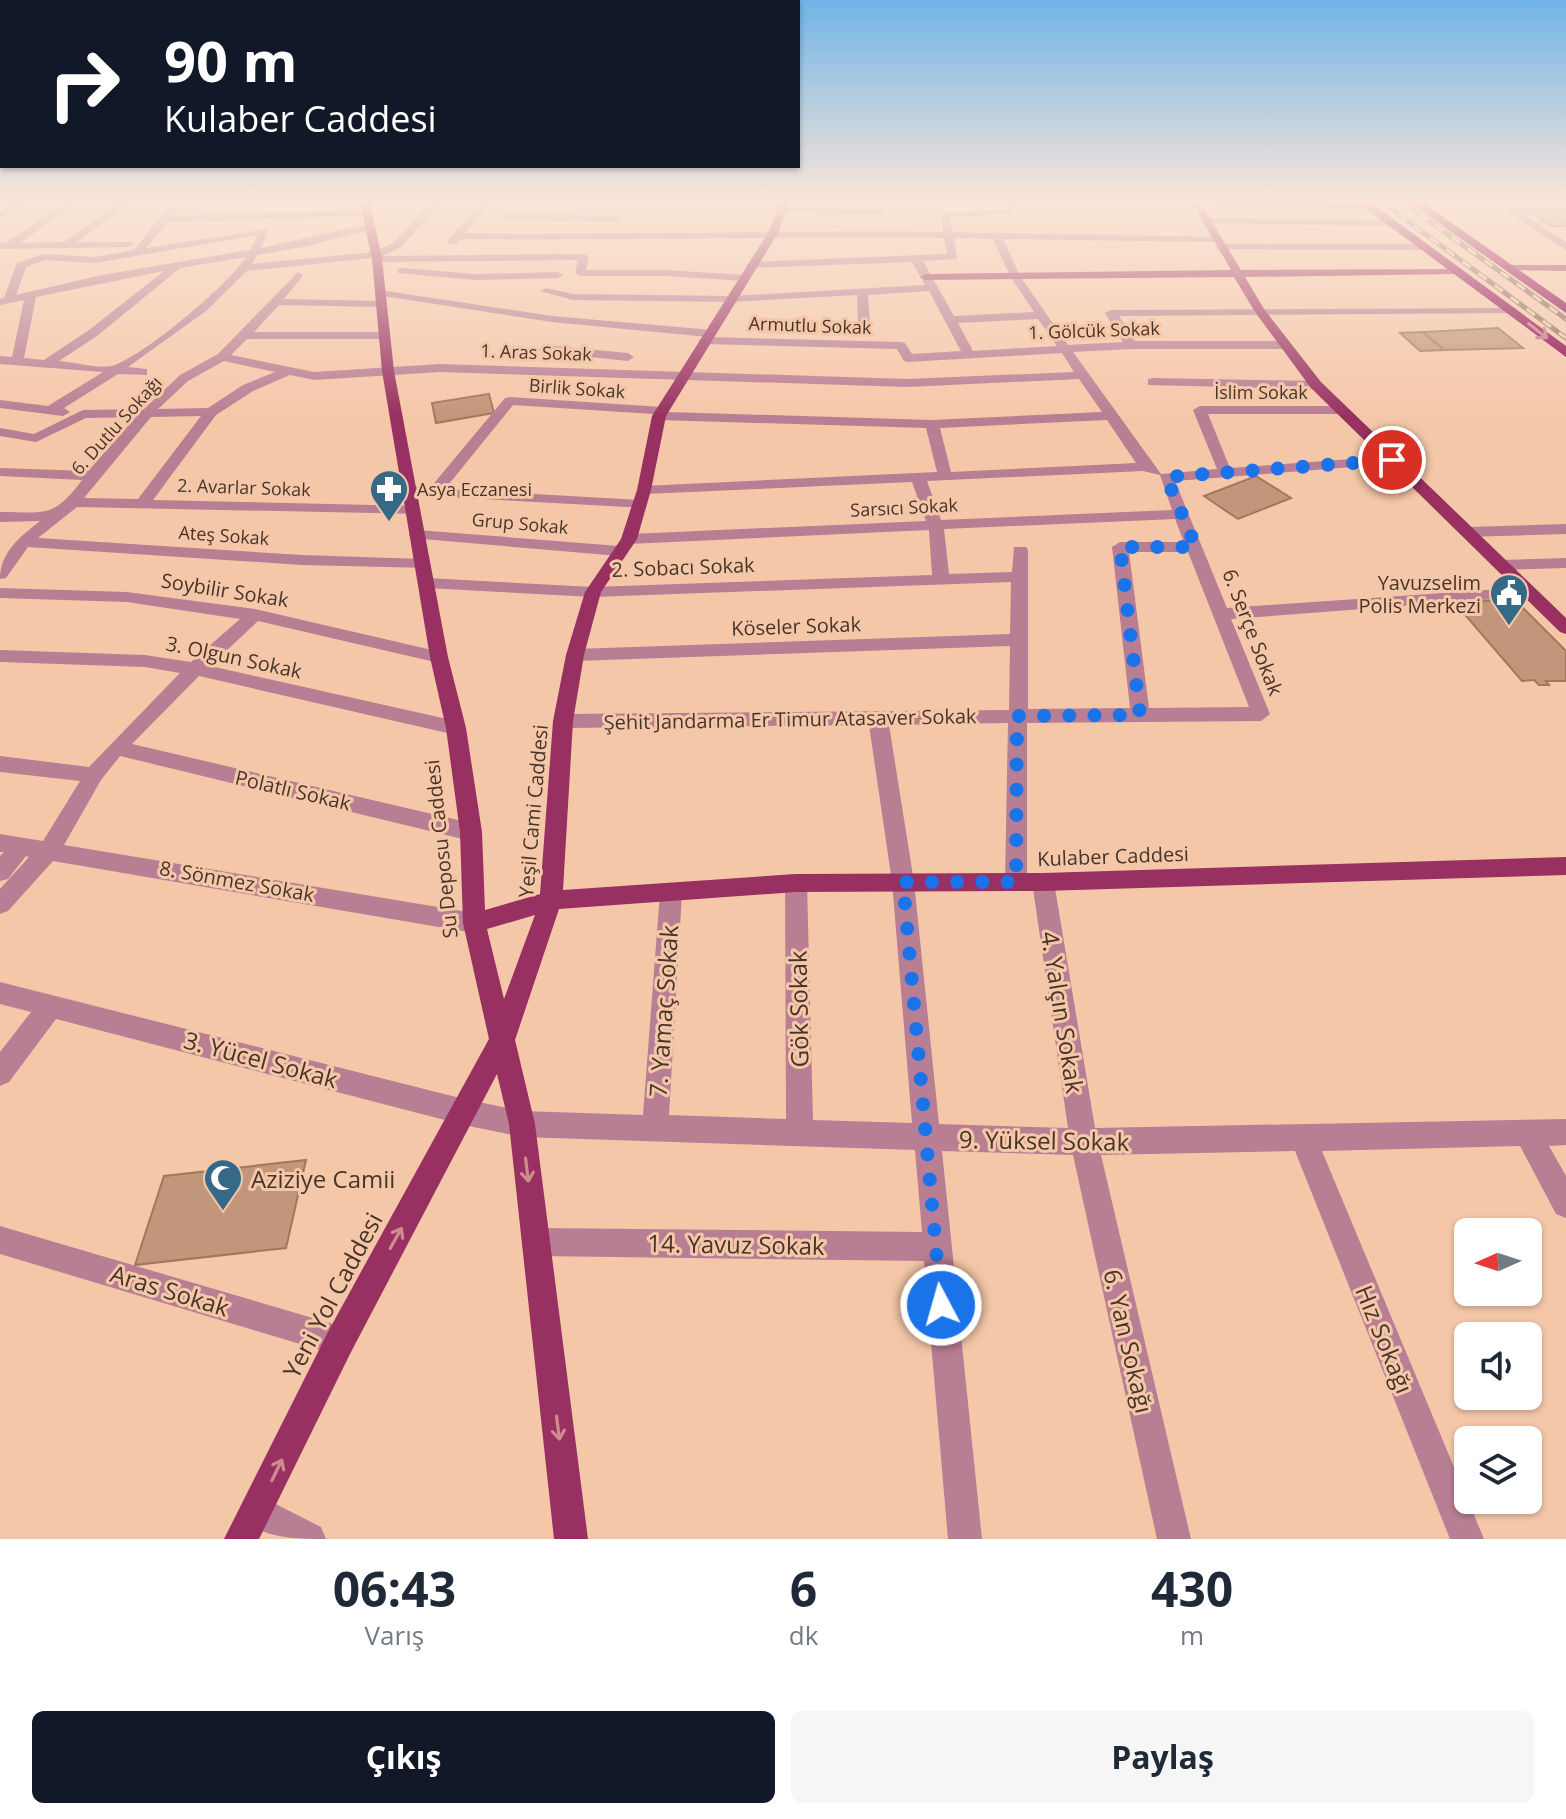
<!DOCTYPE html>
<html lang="tr">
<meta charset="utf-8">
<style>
body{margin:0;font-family:"Open Sans",sans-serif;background:#f6f6f7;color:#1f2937;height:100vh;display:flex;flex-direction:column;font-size:30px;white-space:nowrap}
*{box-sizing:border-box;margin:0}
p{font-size:26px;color:#747a83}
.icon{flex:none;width:44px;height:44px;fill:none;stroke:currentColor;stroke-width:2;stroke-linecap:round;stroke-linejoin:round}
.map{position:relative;height:1539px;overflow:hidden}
.panel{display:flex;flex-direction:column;background:#fff;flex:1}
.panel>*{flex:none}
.guide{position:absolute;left:0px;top:0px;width:800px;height:168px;box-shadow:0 2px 6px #0004;background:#111827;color:#fff;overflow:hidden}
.needle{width:52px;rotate:267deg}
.controls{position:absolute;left:1454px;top:1218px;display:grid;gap:16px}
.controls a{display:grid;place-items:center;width:88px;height:88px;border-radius:12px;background:#fff;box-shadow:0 2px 6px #0004;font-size:40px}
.pin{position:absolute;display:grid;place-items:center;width:68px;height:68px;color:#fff;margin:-34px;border:4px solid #fff;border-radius:50%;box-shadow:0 2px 8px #0007}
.me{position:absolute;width:88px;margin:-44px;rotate:354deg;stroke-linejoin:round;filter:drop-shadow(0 0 6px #0008)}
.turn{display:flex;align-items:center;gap:28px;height:168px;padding:0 32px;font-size:36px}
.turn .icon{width:104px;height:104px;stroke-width:2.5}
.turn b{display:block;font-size:56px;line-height:68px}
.eta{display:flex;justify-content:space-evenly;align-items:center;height:136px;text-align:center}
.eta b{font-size:48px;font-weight:700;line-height:56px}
.primary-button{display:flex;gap:16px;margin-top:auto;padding:16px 32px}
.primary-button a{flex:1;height:92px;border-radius:12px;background:#111827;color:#fff;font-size:32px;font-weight:700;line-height:92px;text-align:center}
.primary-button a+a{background:#f6f6f7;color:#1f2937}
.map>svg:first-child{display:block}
.building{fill:#c2967a;stroke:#a2785c;stroke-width:2}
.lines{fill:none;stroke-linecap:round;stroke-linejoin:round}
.minor{fill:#b87e94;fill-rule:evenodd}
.major{fill:#983161;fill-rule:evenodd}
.highway{fill:#89004f;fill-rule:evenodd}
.rail-casing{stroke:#876b58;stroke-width:5}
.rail{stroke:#f5c7a9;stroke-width:3;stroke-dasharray:10;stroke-linecap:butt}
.oneway{stroke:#c46d80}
.oneway2{stroke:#d08b8c}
.route{stroke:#1a73e8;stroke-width:14;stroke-dasharray:0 25.2}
.labels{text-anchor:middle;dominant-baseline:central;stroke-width:6;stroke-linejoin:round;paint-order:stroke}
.far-street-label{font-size:18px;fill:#483529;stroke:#f5c7a9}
.far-poi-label{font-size:18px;fill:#483529;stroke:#f5c7a9;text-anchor:start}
.street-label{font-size:20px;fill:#483529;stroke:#f5c7a9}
.poi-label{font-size:20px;fill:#483529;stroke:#f5c7a9;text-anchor:end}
.near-street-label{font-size:24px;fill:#483529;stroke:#f5c7a9}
.near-poi-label{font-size:24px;fill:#483529;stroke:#f5c7a9;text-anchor:start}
</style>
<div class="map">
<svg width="1566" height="1539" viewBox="0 0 1566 1539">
<rect width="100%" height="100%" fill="#f5c7a9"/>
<!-- building -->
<path class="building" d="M 1530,212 L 1566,214 L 1566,226 L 1549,226 Z
M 1498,328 L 1523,348 L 1444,350 L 1423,332 Z
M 1423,332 L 1444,350 L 1420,351 L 1400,333 Z
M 489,394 L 494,413 L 436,423 L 432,403 Z
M 1256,476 L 1291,498 L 1238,519 L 1204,496 Z
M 1514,599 L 1566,651 L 1566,681 L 1546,681 L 1549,685 L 1539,685 L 1534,680 L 1522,681 L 1455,603 Z
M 306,1160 L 286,1248 L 135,1265 L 164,1176 Z"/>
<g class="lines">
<!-- minor -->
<path class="minor" d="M 18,202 L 29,202 L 0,218 L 0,211 Z
M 66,202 L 226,202 L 221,205 L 127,205 L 77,242 L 132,242 L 133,244 L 128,247 L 0,249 L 0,243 L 6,243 ZM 74,205 L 116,205 L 64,242 L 20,243 Z
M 432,202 L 442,202 L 401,247 L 383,256 L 584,254 L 589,257 L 586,270 L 666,270 L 744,275 L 749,278 L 744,281 L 666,276 L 580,276 L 575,273 L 578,260 L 377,262 L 372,258 L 247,271 L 206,311 L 128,367 L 147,369 L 147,375 L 118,374 L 64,408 L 70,412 L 63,416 L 0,408 L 0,400 L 48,406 L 103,372 L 0,364 L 0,356 L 12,357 L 24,300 L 0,305 L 0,299 L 4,298 L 17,263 L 44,254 L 95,257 L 134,250 L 160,217 L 172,207 L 177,210 L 172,216 L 368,210 L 373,213 L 368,216 L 168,222 L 146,248 L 269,229 L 261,248 L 369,224 L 372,229 L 308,246 L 257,255 L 252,264 L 374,252 L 393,243 ZM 258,235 L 250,250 L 102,275 L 16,295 L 26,267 L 45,260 L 95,263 ZM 246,257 C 228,285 147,353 115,365 C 101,370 74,362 59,361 L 97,336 L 180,268 ZM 164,271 L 89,330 L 44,360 L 24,358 L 36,297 Z
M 481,202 L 491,202 L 465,233 C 624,235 784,230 943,232 L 942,213 L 1003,210 L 1006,209 L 1004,202 L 1012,202 L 1014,213 L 950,218 L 953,232 L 1221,237 L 1221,241 L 1217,242 L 1003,239 L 1020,276 L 1068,345 L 1123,342 L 1105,313 L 1111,310 L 1515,308 L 1517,310 L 1511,313 L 1119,316 L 1135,341 L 1283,341 L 1289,345 L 1283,349 L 1131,349 L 1073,352 L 1161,474 L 1217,469 L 1193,410 L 1200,406 L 1341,406 L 1348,410 L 1341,414 L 1208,414 L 1230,468 L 1392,456 L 1399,460 L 1392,464 L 1175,481 L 1227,608 L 1529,587 L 1537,592 L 1535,596 L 1231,619 L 1270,714 L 1261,721 L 1027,723 L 1027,882 L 1024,889 L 1016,891 L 1008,889 L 1005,882 L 1008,723 L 889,725 L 914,882 L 939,1124 L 1068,1128 L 1032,882 L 1035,875 L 1043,873 L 1051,875 L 1054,882 L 1095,1128 L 1566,1119 L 1566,1145 L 1549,1146 L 1566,1176 L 1566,1218 L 1556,1214 L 1520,1146 L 1322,1151 L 1484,1539 L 1450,1539 L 1295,1151 L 1101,1155 L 1191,1539 L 1157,1539 L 1073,1155 L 942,1151 L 982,1539 L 948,1539 L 924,1261 L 536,1256 L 526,1252 L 522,1242 L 526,1232 L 536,1228 L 922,1232 L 915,1150 L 522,1137 L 464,1125 L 56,1019 L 9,1082 L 0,1086 L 0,1052 L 31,1012 L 0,1004 L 0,982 L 464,1099 L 522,1111 L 643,1115 L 660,893 L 663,886 L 671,883 L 679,886 L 682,893 L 669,1115 L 786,1119 L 785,883 L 788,876 L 796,874 L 804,876 L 807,883 L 813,1120 L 912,1123 L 892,882 L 869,725 L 563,728 L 553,721 L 563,714 L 1009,710 L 1010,646 L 575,661 L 566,655 L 575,649 L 1010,634 L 1011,582 L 593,597 L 427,588 L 419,583 L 427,578 L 593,587 L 932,575 L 929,530 L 629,544 L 621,539 L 629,534 L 926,521 L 912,482 L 644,494 L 637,490 L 644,486 L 937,472 L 926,428 L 659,420 L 654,419 L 653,414 L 513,405 L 445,489 L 640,500 L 645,502 L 645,508 L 410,495 L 403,491 L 410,487 L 430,488 L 505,398 L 510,397 L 662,407 L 668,412 L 932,420 L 1102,412 L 1079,379 L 907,387 L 440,372 L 314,380 L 290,375 L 253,391 L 216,415 L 153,500 L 415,506 L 420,508 L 420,514 L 77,507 L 38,538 L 302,555 L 422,559 L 430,564 L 428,568 L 302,565 L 28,547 L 6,578 L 0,579 C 0,552 20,537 40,521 L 0,522 L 0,512 C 45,512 53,519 82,480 L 0,476 L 0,468 L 88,471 L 136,417 L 86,418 L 36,442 L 0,436 L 0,428 L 34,434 L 83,410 L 144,409 L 180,375 L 218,354 L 298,272 L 303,275 L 284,299 L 381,301 L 387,304 L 381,307 L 279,305 L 254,332 L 384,332 L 390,336 L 388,339 L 247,339 L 231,355 L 314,372 L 440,364 L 907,379 L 1074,372 L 1062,353 L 908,362 L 904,361 L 897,349 L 704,344 L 698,340 L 708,337 L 552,322 L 376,295 L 376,291 L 380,290 L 552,316 L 712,330 L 714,333 L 708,337 L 901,342 L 905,343 L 912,354 L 961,351 L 929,291 L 868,295 L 870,325 L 864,329 L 858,325 L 857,295 L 731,302 L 573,300 L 540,291 L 546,288 L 573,294 L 731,296 L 925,285 L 912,262 L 751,268 L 746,265 L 751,262 L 947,254 L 944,238 C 783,236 621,241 460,239 L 456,244 L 448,244 L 448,240 ZM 954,238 L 993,239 L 1010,276 L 1034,312 L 954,316 L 923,261 L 957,259 ZM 1038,319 L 1057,346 L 973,351 L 958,323 ZM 224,361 L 275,372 L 243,385 L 208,408 L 158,409 L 188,381 ZM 201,416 L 138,499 L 84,498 L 151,417 ZM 1107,420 L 1136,463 L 951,472 L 940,428 ZM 1143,471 L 1160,475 L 1172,510 L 941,520 L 927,481 ZM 1175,519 L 1184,542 L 1120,542 L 1112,547 L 1130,708 L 1028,709 L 1028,550 L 1026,547 L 1014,547 L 1012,572 L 949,574 L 944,529 ZM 1129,552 L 1188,552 L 1249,707 L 1149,708 Z
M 781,207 L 882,209 L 887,212 L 882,215 L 778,212 Z
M 1512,208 L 1566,208 L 1566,214 L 1523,214 L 1566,242 L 1566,250 L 1509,213 Z
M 508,214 L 616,216 L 621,219 L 616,222 L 505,219 Z
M 1208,218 L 1392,220 L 1397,223 L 1392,226 L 1205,223 Z
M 1221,244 L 1423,244 L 1428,247 L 1423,250 L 1217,249 L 1216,247 Z
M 402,268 L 475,274 L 558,272 L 563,275 L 558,278 L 475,280 L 398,273 L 398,269 Z
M 545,345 L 628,353 L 634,357 L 628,361 L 541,352 L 539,349 Z
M 1153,378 L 1316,381 L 1322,385 L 1316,389 L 1148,385 L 1148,379 Z
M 1566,524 L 1566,534 L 1468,537 L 1460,532 L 1468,527 Z
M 417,530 L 619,546 L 627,551 L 619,556 L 411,538 L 409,535 Z
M 1566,558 L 1566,568 L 1501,570 L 1493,565 L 1501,560 Z
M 0,588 L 127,592 L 255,609 L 445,653 L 448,657 L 445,661 L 439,663 L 258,621 L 210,666 L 456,721 L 466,728 L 456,735 L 199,676 L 132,744 L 471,823 L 478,826 L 482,832 L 478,838 L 471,841 L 120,756 L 101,780 L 64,845 L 474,913 L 482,916 L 485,923 L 482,930 L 474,933 L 53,861 L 8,911 L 0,914 L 0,889 L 29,857 L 26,856 L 8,879 L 0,881 L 0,856 L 4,852 L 0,852 L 0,834 L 43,841 L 80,781 L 0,772 L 0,756 L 89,767 L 180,673 L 145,667 L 0,662 L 0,650 L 145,655 L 191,662 L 240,619 L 127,602 L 0,598 Z
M 0,1226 L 340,1326 L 351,1330 L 355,1341 L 351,1352 L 340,1356 L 0,1254 Z
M 256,1494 L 321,1527 L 326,1539 C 296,1539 253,1539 239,1511 L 244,1499 Z"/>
<!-- major -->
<path class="major" d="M 360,202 L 370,202 L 382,259 L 394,371 L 448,657 L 466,728 L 482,832 L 485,910 L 540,894 L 553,721 L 566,655 L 585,592 L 621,539 L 637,490 L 652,416 L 768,233 L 780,202 L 789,202 L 778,233 L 666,416 L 651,490 L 637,539 L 601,592 L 584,655 L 573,721 L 563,890 L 796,874 L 1043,873 L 1566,857 L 1566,875 L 1043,891 L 796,892 L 559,909 L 515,1040 L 535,1124 L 588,1539 L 554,1539 L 509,1124 L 497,1074 L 351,1352 L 259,1539 L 224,1539 L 329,1330 L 489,1039 L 463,923 L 460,832 L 446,728 L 430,657 L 382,371 L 372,259 ZM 535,915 L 504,999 L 487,929 Z
M 1192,202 L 1200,202 L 1241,270 L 1459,269 L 1460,271 L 1455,274 L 1245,277 L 1264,309 L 1321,382 L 1566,618 L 1566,634 L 1560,632 L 1311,388 L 1255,312 L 1234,277 L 925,280 L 920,277 L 925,274 L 1231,270 Z
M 1209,202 L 1367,202 L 1372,205 L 1367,208 L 1213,205 Z
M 1504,265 L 1566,265 L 1566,271 L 1508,270 L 1504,269 Z"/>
<!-- highway -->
<path class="highway" d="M 1357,202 L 1370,202 L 1566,346 L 1566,357 Z
M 1409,202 L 1422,202 L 1566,303 L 1566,313 Z"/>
<defs>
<path id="rail" d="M 1382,202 L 1566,338
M 1403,202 L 1566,319"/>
</defs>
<!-- rail casing -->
<use href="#rail" class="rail-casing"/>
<!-- rail -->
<use href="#rail" class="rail"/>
</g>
<!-- one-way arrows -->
<defs><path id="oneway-shaft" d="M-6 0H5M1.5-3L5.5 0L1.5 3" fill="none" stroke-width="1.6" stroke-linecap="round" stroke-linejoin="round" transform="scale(2)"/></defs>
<use class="oneway" href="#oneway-shaft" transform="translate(1538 331) rotate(38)"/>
<g class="oneway2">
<use href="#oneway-shaft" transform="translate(527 1170) rotate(83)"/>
<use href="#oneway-shaft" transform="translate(396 1238) rotate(-61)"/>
<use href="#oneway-shaft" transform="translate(558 1428) rotate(83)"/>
<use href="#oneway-shaft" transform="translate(277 1470) rotate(-64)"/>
</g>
<!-- sky -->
<linearGradient id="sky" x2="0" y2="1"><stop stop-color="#70b4e7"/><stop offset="0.48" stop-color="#fae6d8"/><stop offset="1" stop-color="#fae6d8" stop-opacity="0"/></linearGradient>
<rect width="1566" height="417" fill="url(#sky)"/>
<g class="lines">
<!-- route -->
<path class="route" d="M 941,1305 L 903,882 L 1016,882 L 1017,716 L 1140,715 L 1120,547 L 1196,547 L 1166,477 L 1392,460"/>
</g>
<!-- icons -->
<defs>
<symbol id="pharmacy-pin" viewBox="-11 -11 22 30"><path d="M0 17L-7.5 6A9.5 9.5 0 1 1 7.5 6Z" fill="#356986" stroke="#f5c7a9"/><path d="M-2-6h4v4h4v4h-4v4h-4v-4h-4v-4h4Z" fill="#fff"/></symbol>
<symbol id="civic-pin" viewBox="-11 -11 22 30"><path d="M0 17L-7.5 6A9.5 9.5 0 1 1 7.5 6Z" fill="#356986" stroke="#f5c7a9"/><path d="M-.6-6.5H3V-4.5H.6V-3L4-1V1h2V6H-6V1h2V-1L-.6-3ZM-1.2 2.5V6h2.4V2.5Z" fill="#fff"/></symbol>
<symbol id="mosque-pin" viewBox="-11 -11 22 30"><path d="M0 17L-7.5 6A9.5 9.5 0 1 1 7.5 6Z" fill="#356986" stroke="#f5c7a9"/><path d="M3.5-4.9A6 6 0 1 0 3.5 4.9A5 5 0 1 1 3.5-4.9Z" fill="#fff"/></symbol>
</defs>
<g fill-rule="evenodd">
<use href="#pharmacy-pin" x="367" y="467" width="44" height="60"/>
<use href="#civic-pin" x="1487" y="571" width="44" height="60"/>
<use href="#mosque-pin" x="201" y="1156" width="44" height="60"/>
</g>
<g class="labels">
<!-- far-street labels -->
<g class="far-street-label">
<text transform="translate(810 325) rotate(2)">Armutlu Sokak</text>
<text transform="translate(1094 330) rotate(-2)">1. Gölcük Sokak</text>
<text transform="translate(536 352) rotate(2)">1. Aras Sokak</text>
<text transform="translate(577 388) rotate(4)">Birlik Sokak</text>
<text x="1261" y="392">İslim Sokak</text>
<text transform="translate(116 425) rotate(-48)">6. Dutlu Sokağı</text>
<text transform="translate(244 487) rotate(2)">2. Avarlar Sokak</text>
<text transform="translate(904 507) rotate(-3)">Sarsıcı Sokak</text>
<text transform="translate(520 523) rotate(5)">Grup Sokak</text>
<text transform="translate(224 535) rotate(4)">Ateş Sokak</text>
</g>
<!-- far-poi labels -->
<g class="far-poi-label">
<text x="417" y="489">Asya Eczanesi</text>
</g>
<!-- street labels -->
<g class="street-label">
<text transform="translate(683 567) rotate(-2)">2. Sobacı Sokak</text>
<text transform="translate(225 590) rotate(9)">Soybilir Sokak</text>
<text transform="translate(796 626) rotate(-2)">Köseler Sokak</text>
<text transform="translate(1253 632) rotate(69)">6. Serçe Sokak</text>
<text transform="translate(234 657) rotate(12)">3. Olgun Sokak</text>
<text transform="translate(790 719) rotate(-1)">Şehit Jandarma Er Timur Atasaver Sokak</text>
<text transform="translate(293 790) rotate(13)">Polatlı Sokak</text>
<text transform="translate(533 811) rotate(-85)">Yeşil Cami Caddesi</text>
<text transform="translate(441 849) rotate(-96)">Su Deposu Caddesi</text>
<text transform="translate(1113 856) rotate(-2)">Kulaber Caddesi</text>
<text transform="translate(237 881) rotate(10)">8. Sönmez Sokak</text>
</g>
<!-- poi labels -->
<g class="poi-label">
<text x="1481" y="582">Yavuzselim<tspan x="1481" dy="23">Polis Merkezi</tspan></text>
</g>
<!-- near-street labels -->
<g class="near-street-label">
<text transform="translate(798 1009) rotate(-91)">Gök Sokak</text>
<text transform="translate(663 1011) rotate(-86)">7. Yamaç Sokak</text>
<text transform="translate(1063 1012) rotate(81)">4. Yalçın Sokak</text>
<text transform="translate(261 1059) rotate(15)">3. Yücel Sokak</text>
<text transform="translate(1044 1140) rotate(1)">9. Yüksel Sokak</text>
<text transform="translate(736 1244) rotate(1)">14. Yavuz Sokak</text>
<text transform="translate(170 1290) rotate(17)">Aras Sokak</text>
<text transform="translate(332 1295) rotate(-62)">Yeni Yol Caddesi</text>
<text transform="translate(1385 1339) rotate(68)">Hız Sokağı</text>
<text transform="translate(1129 1341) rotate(77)">6. Yan Sokağı</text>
</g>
<!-- near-poi labels -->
<g class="near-poi-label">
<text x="251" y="1178">Aziziye Camii</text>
</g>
</g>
</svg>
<div class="controls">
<a><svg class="needle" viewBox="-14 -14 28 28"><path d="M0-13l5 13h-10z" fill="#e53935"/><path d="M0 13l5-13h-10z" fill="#747a83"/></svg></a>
<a><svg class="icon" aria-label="sound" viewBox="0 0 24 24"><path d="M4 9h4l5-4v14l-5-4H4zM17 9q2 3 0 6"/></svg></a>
<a><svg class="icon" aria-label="layers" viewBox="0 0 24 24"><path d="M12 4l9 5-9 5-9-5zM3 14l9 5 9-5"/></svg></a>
</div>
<div class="pin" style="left:1392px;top:460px;background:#d93025"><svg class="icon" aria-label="arrive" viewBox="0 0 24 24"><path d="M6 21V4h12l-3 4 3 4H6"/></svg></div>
<svg class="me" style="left:941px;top:1305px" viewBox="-20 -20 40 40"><circle r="17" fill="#1a73e8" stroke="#fff" stroke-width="3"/><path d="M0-11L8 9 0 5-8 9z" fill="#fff"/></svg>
<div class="guide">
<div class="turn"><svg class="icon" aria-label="right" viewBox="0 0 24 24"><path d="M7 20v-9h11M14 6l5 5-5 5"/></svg><div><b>90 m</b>Kulaber Caddesi</div></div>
</div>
</div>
<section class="panel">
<div class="eta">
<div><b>06:43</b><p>Varış</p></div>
<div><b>6</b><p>dk</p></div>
<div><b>430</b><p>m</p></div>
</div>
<div class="primary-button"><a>Çıkış</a><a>Paylaş</a></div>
</section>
